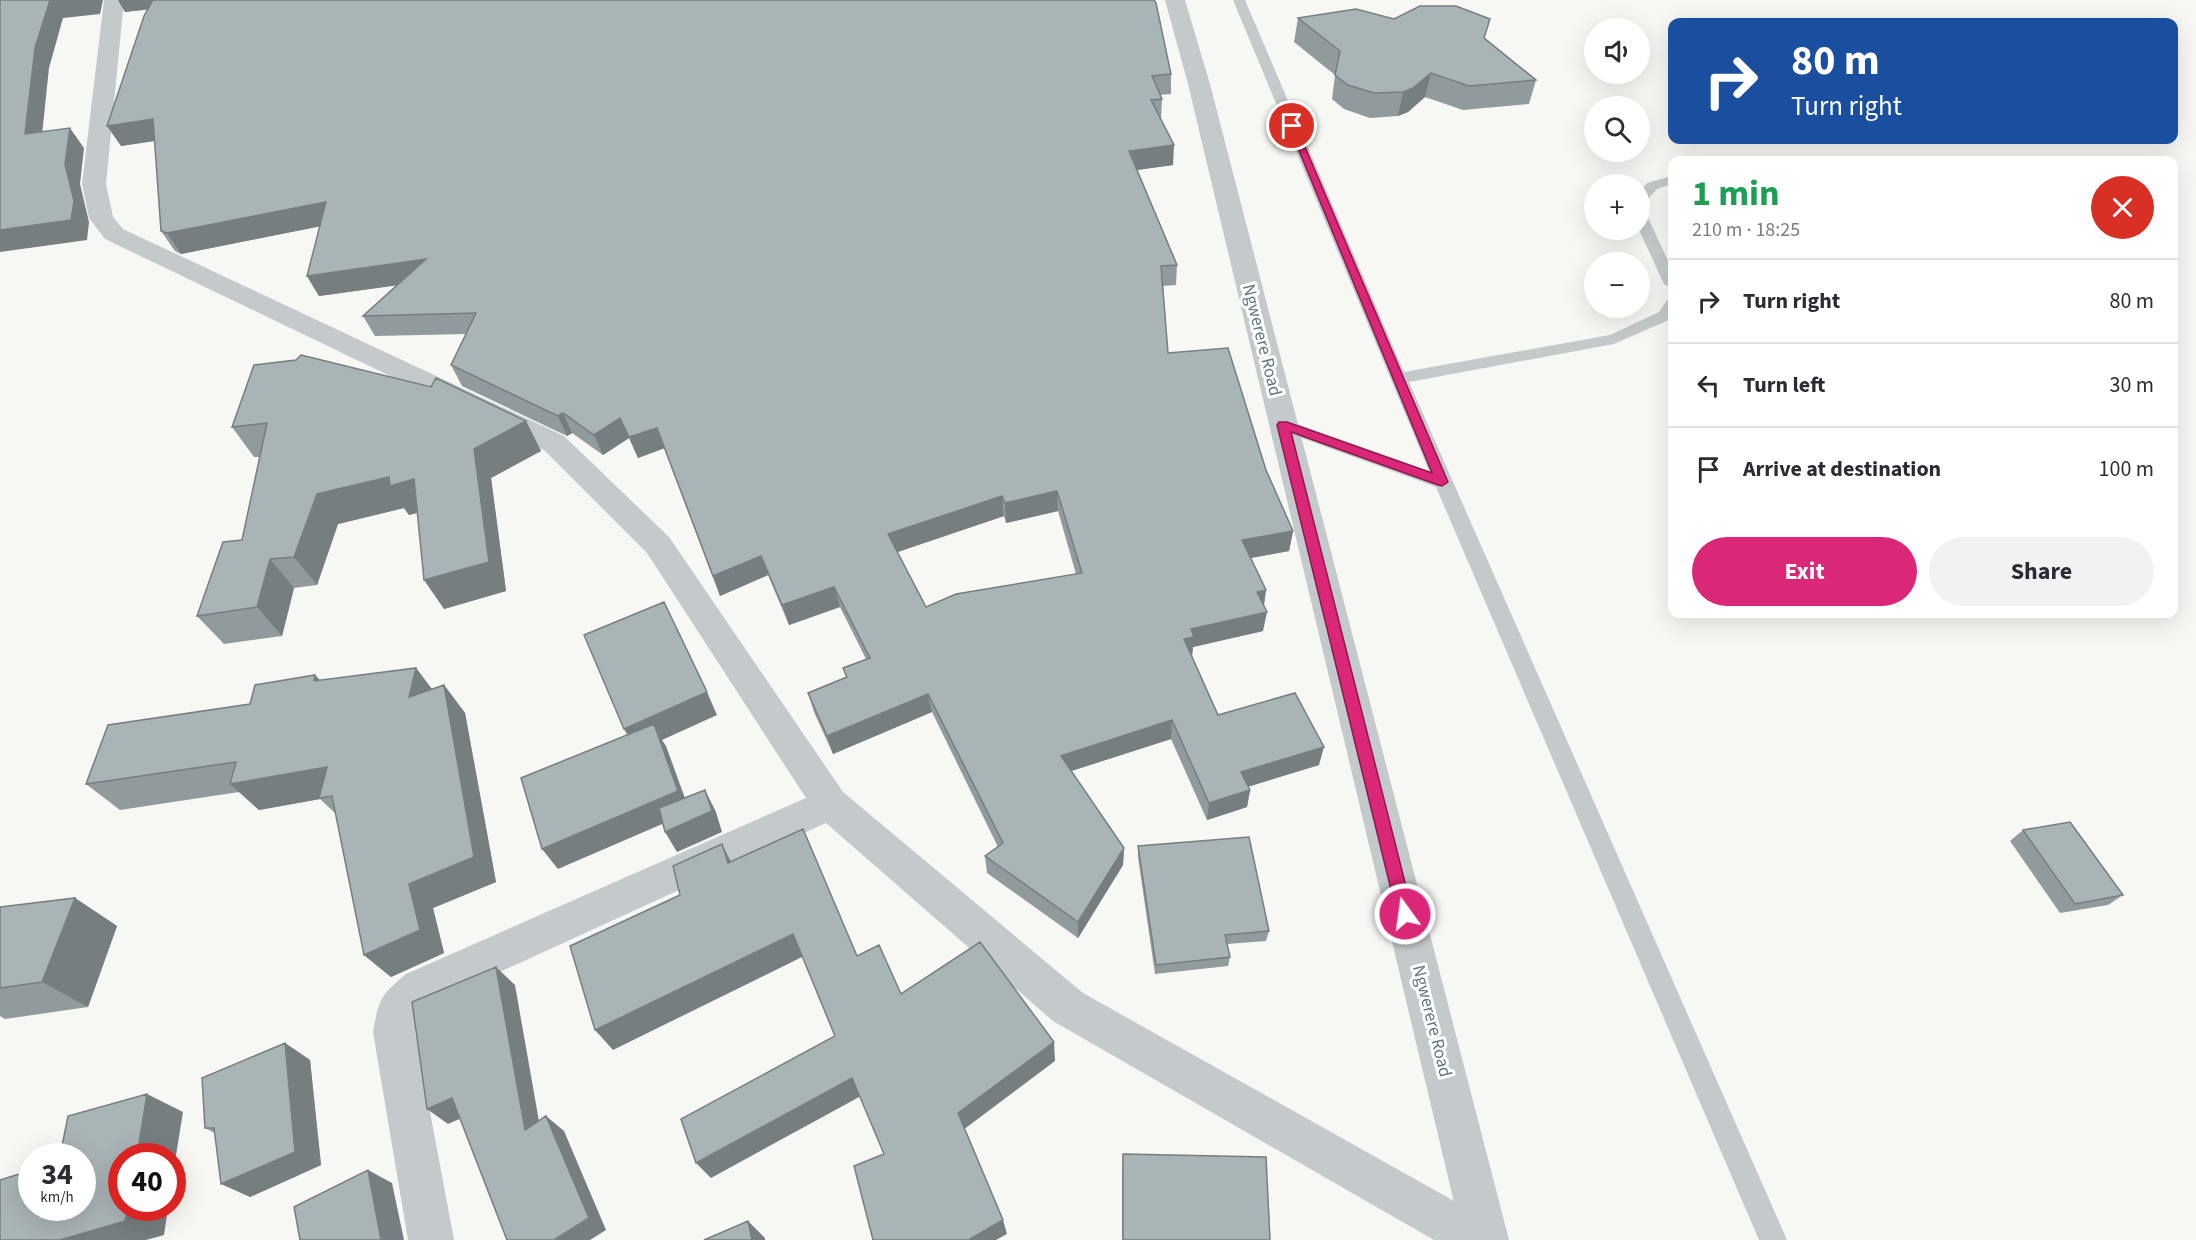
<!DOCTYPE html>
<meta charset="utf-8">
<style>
body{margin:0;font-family:"Source Sans 3",sans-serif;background:#f2f2f3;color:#2b2b33;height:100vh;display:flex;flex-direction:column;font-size:22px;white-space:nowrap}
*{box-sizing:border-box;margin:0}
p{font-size:20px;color:#7c7c81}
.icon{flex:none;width:33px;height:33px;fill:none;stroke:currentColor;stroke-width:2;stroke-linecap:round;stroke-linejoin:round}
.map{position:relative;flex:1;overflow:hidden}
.panel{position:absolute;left:1668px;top:156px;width:510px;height:462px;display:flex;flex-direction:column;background:#fff;border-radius:12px;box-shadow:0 6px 24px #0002}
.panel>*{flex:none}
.top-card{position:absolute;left:1668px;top:18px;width:510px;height:126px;border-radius:12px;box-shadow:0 6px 24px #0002;background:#1a4fa0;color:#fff;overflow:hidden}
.tools{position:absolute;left:1584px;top:18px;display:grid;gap:12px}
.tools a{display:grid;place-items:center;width:66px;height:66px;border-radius:50%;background:#fff;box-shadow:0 6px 24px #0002;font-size:30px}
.speed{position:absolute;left:18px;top:1143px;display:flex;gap:12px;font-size:30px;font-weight:700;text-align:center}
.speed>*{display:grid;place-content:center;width:78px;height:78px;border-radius:50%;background:#fff;box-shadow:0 6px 24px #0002;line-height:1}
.speed small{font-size:15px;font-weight:400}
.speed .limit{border:9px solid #d22;background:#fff;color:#111}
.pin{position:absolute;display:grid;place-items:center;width:51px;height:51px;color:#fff;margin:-26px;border:3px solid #fff;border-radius:50%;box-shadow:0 2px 6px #0007}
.me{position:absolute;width:66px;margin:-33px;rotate:346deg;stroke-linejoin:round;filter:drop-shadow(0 0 4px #0008)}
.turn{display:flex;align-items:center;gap:21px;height:126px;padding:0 24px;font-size:27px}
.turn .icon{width:78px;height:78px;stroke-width:2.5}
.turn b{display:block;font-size:42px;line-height:51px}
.round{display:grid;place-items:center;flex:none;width:63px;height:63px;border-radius:32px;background:#f2f2f3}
.headline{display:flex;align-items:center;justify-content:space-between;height:102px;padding:0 24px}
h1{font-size:36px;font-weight:700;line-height:45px;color:#1e9e55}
.cta{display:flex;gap:12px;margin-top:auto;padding:12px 24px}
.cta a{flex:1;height:69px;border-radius:36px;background:#db2777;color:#fff;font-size:24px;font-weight:700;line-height:69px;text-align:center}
.cta a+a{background:#f2f2f3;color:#2b2b33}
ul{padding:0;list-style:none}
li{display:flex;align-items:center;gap:18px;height:84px;padding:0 24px;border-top:2px solid #e1e1e2}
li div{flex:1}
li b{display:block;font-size:22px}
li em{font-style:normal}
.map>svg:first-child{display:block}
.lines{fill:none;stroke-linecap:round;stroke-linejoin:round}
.service{fill:#c4c9cb;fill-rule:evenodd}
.minor{fill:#c4c9cb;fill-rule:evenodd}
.tertiary{fill:#c4c9cb;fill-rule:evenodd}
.wall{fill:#919b9d;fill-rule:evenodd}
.shaded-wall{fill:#767e80}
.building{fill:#a9b4b7;stroke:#767e80;stroke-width:1.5;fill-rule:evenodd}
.route{fill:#db2777;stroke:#8e194d;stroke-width:1.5}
.labels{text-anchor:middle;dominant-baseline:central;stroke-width:6;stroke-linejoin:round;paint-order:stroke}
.street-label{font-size:18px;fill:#617780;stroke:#fff}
</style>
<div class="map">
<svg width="2196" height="1240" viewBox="0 0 2196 1240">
<rect width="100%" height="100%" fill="#f7f7f4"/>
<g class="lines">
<!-- service -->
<path class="service" d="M 1233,0 L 1245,0 L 1404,372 L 1610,335 L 1659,312 L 1667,300 L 1672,298 L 1671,319 L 1614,344 L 1409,382 L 1787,1240 L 1759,1240 L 1436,487 L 1277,429 L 1274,425 L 1283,419 L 1289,421 L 1429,471 Z
M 1672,176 L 1672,184 L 1657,189 L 1645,202 L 1640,203 L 1640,191 L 1647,183 Z
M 1640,212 L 1647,216 L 1672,269 L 1672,289 L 1664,284 L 1639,230 Z"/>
<!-- minor -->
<path class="minor" d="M 104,0 L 124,0 L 106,184 L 113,217 L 123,229 L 564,436 L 669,537 L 843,792 L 1083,993 L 1495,1224 L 1502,1240 L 1434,1240 L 1053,1021 L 826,823 L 434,1002 L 417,1017 L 415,1032 L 454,1240 L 408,1240 L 373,1032 C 379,999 380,996 406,974 L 806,798 L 647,553 L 544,450 L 105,239 L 89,218 L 82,184 Z"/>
<!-- tertiary -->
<path class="tertiary" d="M 1165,0 L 1185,0 L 1210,84 L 1509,1240 L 1463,1240 L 1188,84 Z"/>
</g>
<!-- wall -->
<path class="wall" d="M 118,0 L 1154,0 L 1171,74 L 1171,94 L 1160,95 L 1162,99 L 1161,119 L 1173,165 L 1137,170 L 1177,265 L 1176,285 L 1163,286 L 1168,353 L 1266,470 L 1293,531 L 1289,551 L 1251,558 L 1266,590 L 1264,606 L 1263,631 L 1193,647 L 1192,656 L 1218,715 L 1319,765 L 1248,786 L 1250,790 L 1247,807 L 1207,820 L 1171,739 L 1071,771 L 1124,848 L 1123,865 L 1078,938 L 987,873 L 985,856 L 998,847 L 932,712 L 833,754 L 814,712 L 808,693 L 846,678 L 843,668 L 866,659 L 840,607 L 789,625 L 768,575 L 720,596 L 664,448 L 638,458 L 629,438 L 603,455 L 572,433 L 567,436 L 462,386 L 451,365 L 466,334 L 375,336 L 363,316 L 397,285 L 319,296 L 307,276 L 320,226 L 181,254 L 175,251 L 161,231 L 155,141 L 121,146 L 147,9 L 125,12 ZM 1058,511 L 1076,574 L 926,607 L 897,552 L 1004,516 L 1006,523 Z
M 1298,18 L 1485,38 L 1536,80 L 1529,104 L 1463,110 L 1425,97 L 1408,112 L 1398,116 L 1370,118 L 1344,109 L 1332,99 L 1335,75 L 1294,42 Z
M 254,365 L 526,421 L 541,451 L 491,478 L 506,591 L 444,609 L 417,513 L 409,515 L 404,508 L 338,524 L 317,585 L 294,588 L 282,636 L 224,644 L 197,616 L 242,540 L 260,457 L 254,457 L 232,427 Z
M 416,668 L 432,689 L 444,685 L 465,713 L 496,882 L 433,908 L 444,953 L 391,977 L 364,955 L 336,814 L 320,799 L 259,810 L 239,792 L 120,810 L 86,784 L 250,704 L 315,675 L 320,680 Z
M 2023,830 L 2123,895 L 2108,905 L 2060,913 L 2010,841 Z
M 1138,846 L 1269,931 L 1266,941 L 1227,944 L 1230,957 L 1228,966 L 1155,974 L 1138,857 Z
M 75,898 L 117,926 L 88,1007 L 5,1019 L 0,1016 L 0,907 Z
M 285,1043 L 310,1060 L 321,1165 L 250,1197 L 215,1133 L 205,1128 Z
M 1123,1154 L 1270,1240 L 1122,1240 L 1122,1174 Z"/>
<!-- shaded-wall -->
<path class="shaded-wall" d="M 50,0 L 103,0 L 100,14 L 63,18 L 49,68 L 40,154 L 25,134 L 35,48 Z
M 118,0 L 167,0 L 171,7 L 125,12 Z
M 1431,73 L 1425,97 L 1408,112 L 1398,116 L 1403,92 Z
M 153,119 L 166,139 L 121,146 L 107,126 Z
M 70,128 L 84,148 L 80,184 L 89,222 L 87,240 L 0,252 L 0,230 Z
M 1174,145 L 1173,165 L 1129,171 L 1129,151 Z
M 326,202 L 337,223 L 181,254 L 167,233 Z
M 426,259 L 436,280 L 319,296 L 307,276 Z
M 563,413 L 572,433 L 567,436 L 558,416 Z
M 620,418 L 629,438 L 603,455 L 594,435 Z
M 526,421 L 541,451 L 491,478 L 506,591 L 444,609 L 424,580 L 474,449 Z
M 657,428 L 665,448 L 638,458 L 629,437 Z
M 389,477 L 414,479 L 433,508 L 409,515 L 404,508 L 338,524 L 317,585 L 294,557 L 317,494 Z
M 1057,491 L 1058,511 L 1006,523 L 1005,503 Z
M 1002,496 L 1004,516 L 892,554 L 888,534 Z
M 1293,531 L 1289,551 L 1240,560 L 1242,540 Z
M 761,556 L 768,575 L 720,596 L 713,576 Z
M 270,559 L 294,588 L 282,636 L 257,607 Z
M 834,587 L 840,607 L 789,625 L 782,605 Z
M 1266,590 L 1263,609 L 1257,592 Z
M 1267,612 L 1263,631 L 1193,647 L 1192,656 L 1182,658 L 1184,639 L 1191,629 Z
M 416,668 L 437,696 L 409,697 Z
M 315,675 L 340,703 L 314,681 Z
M 444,685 L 465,713 L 496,882 L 433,908 L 444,953 L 391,977 L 364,955 L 409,884 Z
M 707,692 L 717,715 L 662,740 L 666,746 L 690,812 L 558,869 L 542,849 L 637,751 L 624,729 Z
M 928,694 L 932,712 L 833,754 L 827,736 Z
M 1172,720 L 1171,739 L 1062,774 L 1061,756 Z
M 1324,747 L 1319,765 L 1238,790 L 1241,772 Z
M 327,767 L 332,796 L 319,798 L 320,799 L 259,810 L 230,784 Z
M 705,790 L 716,812 L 722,832 L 677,852 L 665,832 Z
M 1250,790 L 1247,807 L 1207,820 L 1209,803 Z
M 722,844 L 734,868 L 728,863 Z
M 1124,848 L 1123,865 L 1078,938 L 1078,922 Z
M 75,898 L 117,926 L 88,1007 L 42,982 Z
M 793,934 L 804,956 L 613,1050 L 595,1030 Z
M 496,967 L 515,985 L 543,1144 L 525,1130 Z
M 1054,1042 L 1055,1061 L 963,1130 L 958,1113 Z
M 285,1043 L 310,1060 L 321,1165 L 250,1197 L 221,1184 Z
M 852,1078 L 861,1096 L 711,1178 L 696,1163 Z
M 147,1094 L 183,1112 L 172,1180 L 172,1156 L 137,1156 Z
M 452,1098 L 473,1113 L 448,1124 L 427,1109 Z
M 546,1116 L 564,1131 L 606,1230 L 590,1240 L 554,1240 Z
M 368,1170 L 392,1183 L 404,1240 L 381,1240 Z
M 128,1208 L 168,1208 L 164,1235 L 146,1240 L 60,1240 Z
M 1003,1220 L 1007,1234 L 996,1240 L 970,1240 L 970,1239 Z
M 748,1221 L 765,1238 L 765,1240 L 752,1240 Z"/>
<!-- building -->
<path class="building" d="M 0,0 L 50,0 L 35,48 L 25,134 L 70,128 L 65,164 L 74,201 L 71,220 L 0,230 Z
M 153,0 L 1154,0 L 1156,3 L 1171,74 L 1152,76 L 1162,99 L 1151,100 L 1174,145 L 1129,151 L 1177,265 L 1161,266 L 1168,353 L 1228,348 L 1266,470 L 1293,531 L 1242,540 L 1266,590 L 1257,592 L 1267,612 L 1191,629 L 1194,637 L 1184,639 L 1218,715 L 1295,693 L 1324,747 L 1241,772 L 1250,790 L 1209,803 L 1172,720 L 1061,756 L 1124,848 L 1078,922 L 985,856 L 1003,843 L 928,694 L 827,736 L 808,693 L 847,677 L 843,668 L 870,658 L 834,587 L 782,605 L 761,556 L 713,576 L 657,428 L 629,437 L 620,418 L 594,435 L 563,413 L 558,416 L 451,365 L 476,313 L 363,316 L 426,259 L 307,276 L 326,202 L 167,233 L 161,231 L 153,119 L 107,126 L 144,16 ZM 1057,491 L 1082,573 L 956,594 L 926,607 L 888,534 L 1002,496 L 1005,503 Z
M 1420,6 L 1456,6 L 1490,19 L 1484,38 L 1536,80 L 1469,86 L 1431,73 L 1413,88 L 1403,92 L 1374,93 L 1348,85 L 1335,75 L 1340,51 L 1298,18 L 1356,9 L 1394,19 Z
M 301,355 L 431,387 L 436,378 L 526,421 L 474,449 L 489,562 L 424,580 L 414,479 L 390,486 L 389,477 L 317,494 L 294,557 L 270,559 L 257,607 L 197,616 L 223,542 L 242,540 L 267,423 L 232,427 L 254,365 L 296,360 Z
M 664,602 L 707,692 L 624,729 L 584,635 Z
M 416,668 L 409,697 L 444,685 L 474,857 L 409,884 L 420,930 L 364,955 L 332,796 L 319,798 L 327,767 L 230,784 L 236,762 L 86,784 L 108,725 L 250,704 L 255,685 L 315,675 L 314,681 Z
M 654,724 L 678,791 L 542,849 L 521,778 Z
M 705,790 L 712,811 L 665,832 L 659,808 Z
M 2070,822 L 2123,895 L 2075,904 L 2023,830 Z
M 803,829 L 857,956 L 879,945 L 901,994 L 980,942 L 1054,1042 L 958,1113 L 1003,1220 L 970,1239 L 970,1240 L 873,1240 L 854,1166 L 884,1154 L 852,1078 L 696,1163 L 681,1119 L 835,1036 L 793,934 L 595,1030 L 570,946 L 680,895 L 673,866 L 722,844 L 728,863 Z
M 1249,837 L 1269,931 L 1225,935 L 1230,957 L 1156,965 L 1138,846 Z
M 75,898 L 42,982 L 0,988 L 0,907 Z
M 496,967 L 525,1130 L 546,1116 L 589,1218 L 554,1240 L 507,1240 L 452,1098 L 427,1109 L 412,1002 Z
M 285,1043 L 295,1152 L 221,1184 L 214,1128 L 205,1128 L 202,1078 Z
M 147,1094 L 137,1156 L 122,1156 L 122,1208 L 128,1208 L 125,1221 L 60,1240 L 0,1240 L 0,1180 L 32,1170 L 32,1208 L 82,1208 L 82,1156 L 60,1156 L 68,1116 Z
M 1123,1154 L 1266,1157 L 1270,1240 L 1123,1240 Z
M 368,1170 L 381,1240 L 300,1240 L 294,1207 Z
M 748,1221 L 752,1240 L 704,1240 Z"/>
<!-- route -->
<path class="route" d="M 1288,124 L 1296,126 L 1448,482 L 1442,486 L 1438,485 L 1291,432 L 1413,914 L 1411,919 L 1405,922 L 1399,919 L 1397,914 L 1277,425 L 1279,422 L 1287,422 L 1432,473 Z"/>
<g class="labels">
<!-- street labels -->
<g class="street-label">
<text transform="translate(1262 340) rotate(76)">Ngwerere Road</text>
<text transform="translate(1432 1021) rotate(76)">Ngwerere Road</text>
</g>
</g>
</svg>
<div class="tools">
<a><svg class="icon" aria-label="sound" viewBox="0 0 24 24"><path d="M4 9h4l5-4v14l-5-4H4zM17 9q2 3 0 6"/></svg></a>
<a><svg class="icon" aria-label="search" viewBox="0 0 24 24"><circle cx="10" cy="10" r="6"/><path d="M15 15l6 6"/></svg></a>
<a>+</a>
<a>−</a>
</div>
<div class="speed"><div>34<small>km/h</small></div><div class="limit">40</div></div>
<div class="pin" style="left:1292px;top:126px;background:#d93025"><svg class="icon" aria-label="arrive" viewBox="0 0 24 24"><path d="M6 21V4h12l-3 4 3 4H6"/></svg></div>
<svg class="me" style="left:1405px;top:914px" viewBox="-20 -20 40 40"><circle r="17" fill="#db2777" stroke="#fff" stroke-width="3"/><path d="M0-11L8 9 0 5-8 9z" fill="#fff"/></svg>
<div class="top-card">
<div class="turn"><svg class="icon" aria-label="right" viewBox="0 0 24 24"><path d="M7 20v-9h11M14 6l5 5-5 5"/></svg><div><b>80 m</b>Turn right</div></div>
</div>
<section class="panel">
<div class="headline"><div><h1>1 min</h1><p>210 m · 18:25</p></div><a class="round" style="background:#d93025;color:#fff"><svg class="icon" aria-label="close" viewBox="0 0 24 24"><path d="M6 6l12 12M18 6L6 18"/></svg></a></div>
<ul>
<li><svg class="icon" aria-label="right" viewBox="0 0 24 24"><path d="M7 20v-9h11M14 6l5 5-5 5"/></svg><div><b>Turn right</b></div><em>80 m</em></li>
<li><svg class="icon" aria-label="left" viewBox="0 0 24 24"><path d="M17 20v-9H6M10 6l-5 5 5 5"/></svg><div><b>Turn left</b></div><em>30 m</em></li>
<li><svg class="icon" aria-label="arrive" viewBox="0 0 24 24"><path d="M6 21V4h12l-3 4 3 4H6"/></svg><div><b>Arrive at destination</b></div><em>100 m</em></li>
</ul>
<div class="cta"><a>Exit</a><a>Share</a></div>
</section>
</div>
